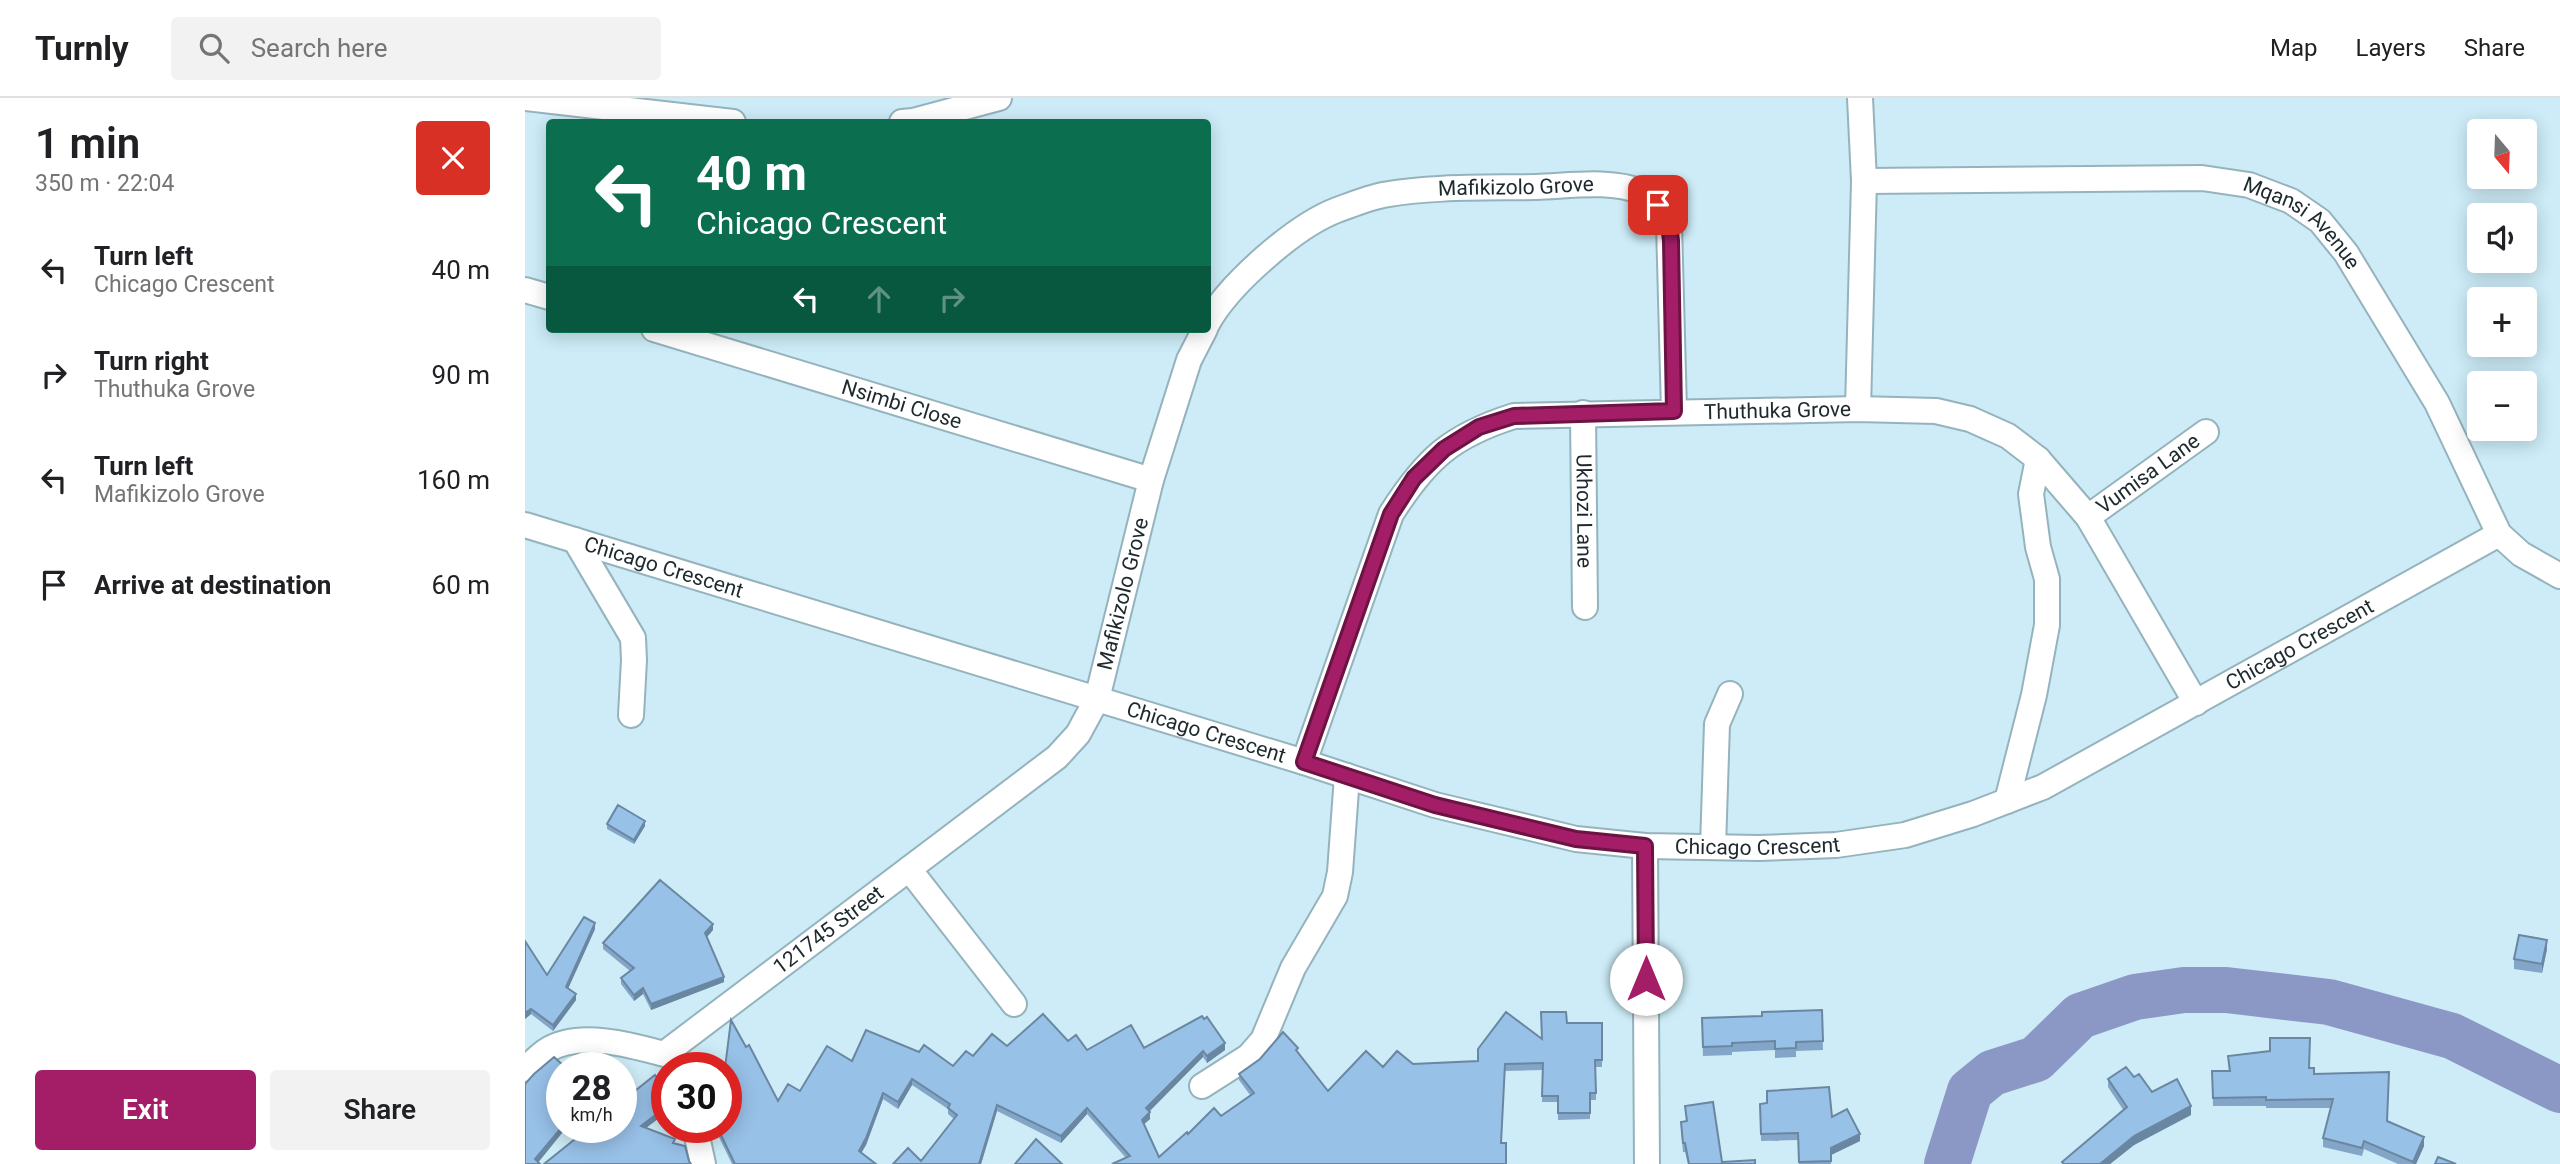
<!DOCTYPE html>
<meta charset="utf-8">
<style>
body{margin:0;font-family:Roboto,sans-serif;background:#f2f2f2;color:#202124;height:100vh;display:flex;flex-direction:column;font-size:26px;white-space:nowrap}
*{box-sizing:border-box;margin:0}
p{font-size:23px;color:#757577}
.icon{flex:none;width:38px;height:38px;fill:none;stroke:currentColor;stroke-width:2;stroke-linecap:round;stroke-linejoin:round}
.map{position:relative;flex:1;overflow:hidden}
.details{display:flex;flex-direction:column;background:#fff;width:525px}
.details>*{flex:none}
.top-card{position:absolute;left:21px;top:21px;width:665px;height:214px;border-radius:7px;box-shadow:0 4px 18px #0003;background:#0b6e4f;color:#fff;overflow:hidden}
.needle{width:46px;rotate:161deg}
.tools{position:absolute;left:1942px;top:21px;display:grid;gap:14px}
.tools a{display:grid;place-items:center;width:70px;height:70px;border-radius:7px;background:#fff;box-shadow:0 4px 18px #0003;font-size:35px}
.speed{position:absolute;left:21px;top:954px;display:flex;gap:14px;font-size:35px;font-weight:700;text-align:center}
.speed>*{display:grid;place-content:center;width:91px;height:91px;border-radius:50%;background:#fff;box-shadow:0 4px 18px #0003;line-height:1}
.speed small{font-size:18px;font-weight:400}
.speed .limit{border:10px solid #d22;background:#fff;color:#111}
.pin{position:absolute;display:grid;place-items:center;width:60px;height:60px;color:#fff;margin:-30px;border-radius:14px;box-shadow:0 4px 10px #0006}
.me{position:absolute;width:77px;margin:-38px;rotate:0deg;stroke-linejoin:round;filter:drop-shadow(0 0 5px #0008)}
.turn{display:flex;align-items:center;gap:24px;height:147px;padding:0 35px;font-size:32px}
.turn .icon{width:91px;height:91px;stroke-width:2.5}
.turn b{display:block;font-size:49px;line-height:60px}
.lanes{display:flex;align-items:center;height:66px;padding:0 35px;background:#0003;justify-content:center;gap:35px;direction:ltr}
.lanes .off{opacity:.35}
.round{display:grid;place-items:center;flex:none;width:74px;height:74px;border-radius:7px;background:#f2f2f2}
.head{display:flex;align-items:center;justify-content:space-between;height:119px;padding:0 35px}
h1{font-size:42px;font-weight:600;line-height:52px}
.primary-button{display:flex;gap:14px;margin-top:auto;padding:14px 35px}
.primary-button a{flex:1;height:80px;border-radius:7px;background:#a41d67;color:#fff;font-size:28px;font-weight:600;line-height:80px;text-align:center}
.primary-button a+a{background:#f2f2f2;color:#202124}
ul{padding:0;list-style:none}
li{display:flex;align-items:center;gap:21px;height:105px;padding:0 35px}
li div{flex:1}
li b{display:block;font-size:26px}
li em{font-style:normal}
header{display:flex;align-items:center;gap:42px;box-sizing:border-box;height:98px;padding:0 35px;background:#fff;border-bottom:2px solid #e0e0e0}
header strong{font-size:33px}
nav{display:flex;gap:38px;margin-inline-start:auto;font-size:24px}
.search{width:490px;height:63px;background:#f2f2f2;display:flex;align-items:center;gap:18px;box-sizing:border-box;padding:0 24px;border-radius:7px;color:#757577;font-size:26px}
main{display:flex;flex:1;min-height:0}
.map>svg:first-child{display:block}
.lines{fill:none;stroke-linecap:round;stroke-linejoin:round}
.river{stroke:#8b97c5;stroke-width:46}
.minor-casing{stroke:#95b3bd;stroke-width:28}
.minor{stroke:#fff;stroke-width:24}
.wall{fill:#83a6c8}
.shaded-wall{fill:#6a87a2}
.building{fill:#98c1e8;stroke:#6a87a2;stroke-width:2}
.route-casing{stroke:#6b1343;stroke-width:18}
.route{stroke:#a41d67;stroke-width:12}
.labels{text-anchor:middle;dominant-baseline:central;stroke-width:5;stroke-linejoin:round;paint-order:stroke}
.street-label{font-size:21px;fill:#1d292d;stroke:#e5f7fe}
</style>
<header>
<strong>Turnly</strong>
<div class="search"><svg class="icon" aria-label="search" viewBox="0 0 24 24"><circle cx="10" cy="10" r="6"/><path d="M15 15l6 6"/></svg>Search here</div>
<nav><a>Map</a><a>Layers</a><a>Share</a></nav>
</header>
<main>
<section class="details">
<div class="head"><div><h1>1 min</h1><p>350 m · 22:04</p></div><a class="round" style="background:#d93025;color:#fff"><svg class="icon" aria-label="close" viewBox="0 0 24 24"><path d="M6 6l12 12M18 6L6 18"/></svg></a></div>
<ul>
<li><svg class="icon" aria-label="left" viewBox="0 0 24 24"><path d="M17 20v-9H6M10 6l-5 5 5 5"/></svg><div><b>Turn left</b><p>Chicago Crescent</p></div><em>40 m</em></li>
<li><svg class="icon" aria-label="right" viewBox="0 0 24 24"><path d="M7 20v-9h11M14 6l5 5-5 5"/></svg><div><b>Turn right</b><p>Thuthuka Grove</p></div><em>90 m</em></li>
<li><svg class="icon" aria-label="left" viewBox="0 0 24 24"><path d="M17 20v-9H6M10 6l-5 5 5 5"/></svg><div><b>Turn left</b><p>Mafikizolo Grove</p></div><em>160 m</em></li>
<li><svg class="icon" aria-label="arrive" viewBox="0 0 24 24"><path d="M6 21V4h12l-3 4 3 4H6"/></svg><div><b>Arrive at destination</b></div><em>60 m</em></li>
</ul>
<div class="primary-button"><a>Exit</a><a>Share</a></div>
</section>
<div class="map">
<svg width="2035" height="1066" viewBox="0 0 2035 1066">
<rect width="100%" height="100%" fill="#cdecf7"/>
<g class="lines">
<!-- river -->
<path class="river" d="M 1422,1066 L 1445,993 L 1467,975 L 1511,961 L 1555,918 L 1610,899 L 1659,892 L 1701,892 L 1804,904 L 1927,938 L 2035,992"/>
<defs>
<g id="minor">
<path d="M 0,0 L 208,24"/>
<path d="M 377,24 L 388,23 L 474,0"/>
<path id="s1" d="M 1339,83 L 1677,80 L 1724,87 L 1766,103 L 1795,123 L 1821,155 L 1912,305 L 1974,436 L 1996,456 L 2035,478"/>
<path d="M 0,192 L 24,199"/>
<path id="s2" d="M 682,226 C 703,187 770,128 812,112 C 826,107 843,100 858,97 C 908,88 961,90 1011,89 C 1044,88 1085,81 1117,94 C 1130,100 1137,113 1144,126 L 1149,313"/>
<path id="s3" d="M 129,231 L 626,382"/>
<path d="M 1333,311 L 1339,83 L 1335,0"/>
<path id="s4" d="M 1058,315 L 1060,509"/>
<path id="s5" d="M 1563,419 L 1681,334"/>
<path id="s6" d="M 0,427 L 779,664 L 910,707 L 1051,741 L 1120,748 L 1234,750 L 1311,747 L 1380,737 L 1448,716 L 1518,689 L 1974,436"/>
<path d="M 50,442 L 108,540 L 109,562 L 106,617"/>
<path id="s7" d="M 779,664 L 866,416 C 901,361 926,338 989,318 L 1333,311 L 1411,313 L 1445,321 L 1483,338 L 1513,361 L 1563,419 L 1671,605"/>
<path d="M 1482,703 L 1509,597 L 1522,527 L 1522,481 L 1513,449 L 1506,396 L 1513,361"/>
<path d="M 1120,748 L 1122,1066"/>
<path d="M 1188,749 L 1192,626 L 1205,596"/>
<path d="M 384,771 L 489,906"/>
<path id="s8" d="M 0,971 C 7,965 14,958 21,953 C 53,932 106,947 139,956 L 532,659 L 553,636 L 572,601 L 626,382 L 664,262 L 680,231"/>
<path d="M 677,988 L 724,958 L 738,942 L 768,870 L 810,798 L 815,774 L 822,678"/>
<path d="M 170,1029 L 178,1066"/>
</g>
</defs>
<!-- minor casing -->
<use href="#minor" class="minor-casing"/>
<!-- minor -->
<use href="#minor" class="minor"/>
</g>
<!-- wall -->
<path class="wall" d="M 82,726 L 120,728 L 109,746 L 82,731 Z
M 70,831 L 43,891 L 51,902 L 28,933 L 6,916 L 0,921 L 0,843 L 22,877 Z
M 188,832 L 182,839 L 199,884 L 126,912 L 118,896 L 109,903 L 96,886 L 96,880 L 105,873 L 78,851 L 78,845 Z
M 2022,851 L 2017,875 L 1989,871 L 1989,861 Z
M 1297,912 L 1298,952 L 1271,953 L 1271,959 L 1250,960 L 1250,952 L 1207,954 L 1207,957 L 1178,958 L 1177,920 L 1237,918 Z
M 1042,925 L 1077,925 L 1077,969 L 1071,969 L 1071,1002 L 1065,1002 L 1065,1021 L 1033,1022 L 1033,1004 L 1017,1004 L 1018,972 L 980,973 L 976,1045 L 601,1060 L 562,1016 L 536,1045 L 472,1013 L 456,1066 L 368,1066 L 396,1063 L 429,1021 L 423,1016 L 423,1011 L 387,987 L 373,1011 L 358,1001 L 341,1047 L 336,1055 L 351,1066 L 207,1066 L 193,1037 L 193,1031 L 275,993 L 327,963 L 428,968 L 448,958 L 482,948 L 543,943 L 562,952 L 619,950 L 700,952 L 682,965 L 678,959 L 624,1013 L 625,1021 L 619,1026 L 634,1059 L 663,1036 L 696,1018 L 725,997 L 714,982 L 714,976 L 773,954 L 803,993 L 858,969 L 888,966 L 953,963 L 1017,941 Z
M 1703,958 L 1784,970 L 1789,976 L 1899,1048 L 1891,1066 L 1873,1066 L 1839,1051 L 1837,1058 L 1798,1049 L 1798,1040 L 1806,1010 L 1741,1010 L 1741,1008 L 1688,1008 L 1687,973 L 1704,973 Z
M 1609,979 L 1627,994 L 1666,1017 L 1609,1047 L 1585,1066 L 1537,1066 L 1537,1064 L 1599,1013 L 1583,989 L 1583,981 Z
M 1235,1006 L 1335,1043 L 1306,1057 L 1306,1066 L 1274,1066 L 1273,1042 L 1236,1043 Z
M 1160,1008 L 1197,1064 L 1230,1066 L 1163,1066 L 1160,1054 L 1158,1054 L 1156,1032 L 1156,1024 L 1161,1023 Z"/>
<!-- shaded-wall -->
<path class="shaded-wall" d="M 120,723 L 120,728 L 109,746 L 109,742 Z
M 70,825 L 70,831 L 41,895 L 41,889 Z
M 188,826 L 188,832 L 180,841 L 180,835 Z
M 2022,842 L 2022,851 L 2017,875 L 2017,866 Z
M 199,879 L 199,884 L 126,912 L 126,906 Z
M 118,890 L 118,896 L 109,903 L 109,897 Z
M 51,896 L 51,902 L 28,933 L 28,927 Z
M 6,911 L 6,916 L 0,921 L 0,915 Z
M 700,945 L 700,952 L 682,965 L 682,958 Z
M 678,953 L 678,959 L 621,1017 L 621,1010 Z
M 387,981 L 387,987 L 373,1011 L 373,1004 Z
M 358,995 L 358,1001 L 341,1047 L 334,1059 L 334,1053 Z
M 472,1007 L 472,1013 L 456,1066 L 454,1066 Z
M 142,1008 L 142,1014 L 116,1034 L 116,1028 Z
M 1666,1008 L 1666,1017 L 1609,1047 L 1585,1066 L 1575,1066 L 1609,1038 Z
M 562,1010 L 562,1016 L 536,1045 L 536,1038 Z
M 625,1014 L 625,1021 L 617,1028 L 617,1022 Z
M 37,1029 L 42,1029 L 12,1066 L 10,1061 Z
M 1335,1036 L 1335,1043 L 1306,1057 L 1306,1050 Z
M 1899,1039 L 1899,1048 L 1891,1066 L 1888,1066 Z"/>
<!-- building -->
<path class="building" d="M 93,707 L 120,723 L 109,742 L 82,726 Z
M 135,782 L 188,826 L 180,835 L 199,879 L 126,906 L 118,890 L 109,897 L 96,880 L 109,870 L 78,845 Z
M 59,819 L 70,825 L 41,889 L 51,896 L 28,927 L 6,911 L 0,915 L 0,843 L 22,877 Z
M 1994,837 L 2022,842 L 2017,866 L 1989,861 Z
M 1297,912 L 1298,943 L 1271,944 L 1271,950 L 1250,951 L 1250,943 L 1207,945 L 1207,948 L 1178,949 L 1177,920 L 1237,918 L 1237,914 Z
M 981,914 L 1017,941 L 1016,914 L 1041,914 L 1042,925 L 1077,925 L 1077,962 L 1070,962 L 1071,995 L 1065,995 L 1065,1015 L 1033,1015 L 1033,998 L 1017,998 L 1018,965 L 980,966 L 976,1045 L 981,1045 L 981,1066 L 587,1066 L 605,1058 L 562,1010 L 536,1038 L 472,1007 L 454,1066 L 368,1066 L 383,1050 L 396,1063 L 432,1017 L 423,1010 L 425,1006 L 387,981 L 373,1004 L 358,995 L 341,1040 L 334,1053 L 351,1066 L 210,1066 L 193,1031 L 193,1029 L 201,1029 L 200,970 L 206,922 L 221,949 L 224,947 L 253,1003 L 263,986 L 275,993 L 302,948 L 327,963 L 341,932 L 394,954 L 399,947 L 428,968 L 441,953 L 448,958 L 467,936 L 482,948 L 518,916 L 543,943 L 551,937 L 562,952 L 606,927 L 619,950 L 677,918 L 679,921 L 682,919 L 700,945 L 682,958 L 678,953 L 621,1010 L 625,1014 L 617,1022 L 634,1059 L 662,1034 L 663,1036 L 689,1010 L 696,1018 L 729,995 L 714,976 L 735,961 L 758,934 L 773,950 L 771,952 L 803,993 L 841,953 L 858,969 L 872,953 L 888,966 L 953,963 L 953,951 Z
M 1745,940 L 1785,940 L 1784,970 L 1789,970 L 1789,976 L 1864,974 L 1862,1023 L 1899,1039 L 1888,1064 L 1839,1043 L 1837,1050 L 1798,1040 L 1808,1001 L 1741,1002 L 1741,999 L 1688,1000 L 1687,973 L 1705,973 L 1703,958 L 1745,953 Z
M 29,959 L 41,970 L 37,970 L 37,1029 L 10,1061 L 15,1066 L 0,1066 L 0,986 L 9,976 Z
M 1601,969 L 1609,979 L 1614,976 L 1627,994 L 1652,981 L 1666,1008 L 1609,1038 L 1575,1066 L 1539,1066 L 1537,1064 L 1602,1009 L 1583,981 Z
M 130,977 L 142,992 L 142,1008 L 116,1028 L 150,1041 L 148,1045 L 160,1048 L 164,1063 L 166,1066 L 19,1066 L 65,1029 L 96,1029 L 96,1004 Z
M 1304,989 L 1307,1019 L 1322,1011 L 1335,1036 L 1306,1050 L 1306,1063 L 1274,1064 L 1273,1035 L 1236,1036 L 1235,1006 L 1242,1005 L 1242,993 Z
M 1188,1004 L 1197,1064 L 1230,1062 L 1230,1066 L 1164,1066 L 1160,1045 L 1158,1045 L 1156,1024 L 1162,1023 L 1160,1008 Z
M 511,1041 L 537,1066 L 490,1066 Z
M 1913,1059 L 1931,1066 L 1910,1066 Z"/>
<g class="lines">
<defs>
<path id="route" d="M 1121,881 L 1120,748 L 1051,741 L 910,707 L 779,664 L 866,416 L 889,380 L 919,351 L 954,329 L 989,318 L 1149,313 L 1146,143 L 1144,126 L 1133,107"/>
</defs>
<!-- route casing -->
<use href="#route" class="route-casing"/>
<!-- route -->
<use href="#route" class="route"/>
</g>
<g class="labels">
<!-- street labels -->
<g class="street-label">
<text stroke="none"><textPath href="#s2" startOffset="357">Mafikizolo Grove</textPath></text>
<text stroke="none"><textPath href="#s1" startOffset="452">Mqansi Avenue</textPath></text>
<text stroke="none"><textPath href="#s3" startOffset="259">Nsimbi Close</textPath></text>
<text stroke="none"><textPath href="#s7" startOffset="688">Thuthuka Grove</textPath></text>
<text stroke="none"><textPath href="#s5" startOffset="74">Vumisa Lane</textPath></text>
<text stroke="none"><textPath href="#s4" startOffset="98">Ukhozi Lane</textPath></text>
<text stroke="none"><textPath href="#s6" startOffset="145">Chicago Crescent</textPath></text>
<text stroke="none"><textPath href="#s8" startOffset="821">Mafikizolo Grove</textPath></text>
<text stroke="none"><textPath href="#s6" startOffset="1867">Chicago Crescent</textPath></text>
<text stroke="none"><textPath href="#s6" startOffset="712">Chicago Crescent</textPath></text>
<text stroke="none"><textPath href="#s6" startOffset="1279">Chicago Crescent</textPath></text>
<text stroke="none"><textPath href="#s8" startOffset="355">121745 Street</textPath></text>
</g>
</g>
</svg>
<div class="tools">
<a><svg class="needle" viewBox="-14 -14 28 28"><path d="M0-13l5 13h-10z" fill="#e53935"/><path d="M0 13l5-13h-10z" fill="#757577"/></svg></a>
<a><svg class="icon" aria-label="sound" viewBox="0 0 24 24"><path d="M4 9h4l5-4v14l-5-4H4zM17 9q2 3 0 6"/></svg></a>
<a>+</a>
<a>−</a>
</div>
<div class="speed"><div>28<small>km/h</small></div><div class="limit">30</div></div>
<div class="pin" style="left:1133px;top:107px;background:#d93025"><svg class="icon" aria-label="arrive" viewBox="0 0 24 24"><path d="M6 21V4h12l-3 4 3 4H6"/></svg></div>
<svg class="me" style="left:1121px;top:881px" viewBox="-20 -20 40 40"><circle r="19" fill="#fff"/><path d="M0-13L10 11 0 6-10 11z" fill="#a41d67"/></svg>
<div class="top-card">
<div class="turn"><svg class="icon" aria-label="left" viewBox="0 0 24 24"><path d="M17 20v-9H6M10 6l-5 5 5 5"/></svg><div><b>40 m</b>Chicago Crescent</div></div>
<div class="lanes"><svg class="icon" aria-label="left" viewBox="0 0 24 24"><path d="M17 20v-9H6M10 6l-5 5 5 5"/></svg><svg class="icon off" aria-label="ahead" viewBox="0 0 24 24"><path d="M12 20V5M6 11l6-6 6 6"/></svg><svg class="icon off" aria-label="right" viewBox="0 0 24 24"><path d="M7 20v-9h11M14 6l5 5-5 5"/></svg></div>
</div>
</div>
</main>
